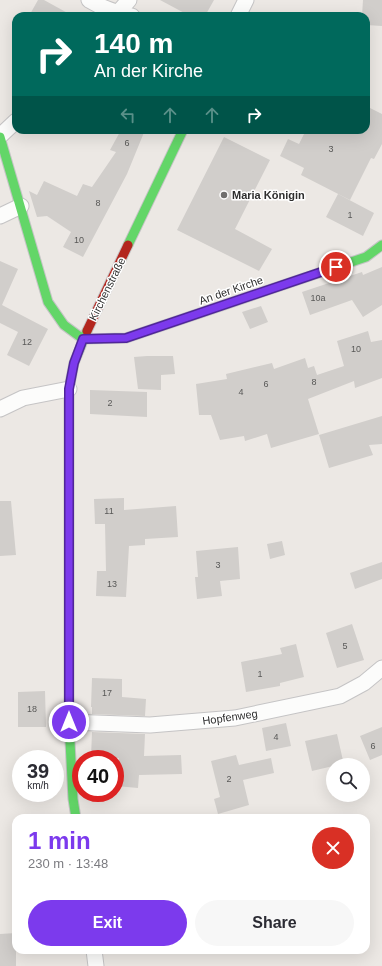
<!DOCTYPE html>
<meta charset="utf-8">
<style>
body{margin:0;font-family:Helvetica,sans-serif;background:#f7f7f7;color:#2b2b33;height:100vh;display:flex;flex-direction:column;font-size:15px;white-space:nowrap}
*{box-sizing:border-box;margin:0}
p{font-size:13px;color:#7c7c81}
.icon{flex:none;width:22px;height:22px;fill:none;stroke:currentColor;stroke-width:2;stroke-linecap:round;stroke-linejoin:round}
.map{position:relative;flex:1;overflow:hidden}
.drawer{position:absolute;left:12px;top:814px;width:358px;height:140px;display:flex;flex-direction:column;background:#fff;border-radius:12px;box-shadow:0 4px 16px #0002}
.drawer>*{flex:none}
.guide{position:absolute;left:12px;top:12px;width:358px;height:122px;border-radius:12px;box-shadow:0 4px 16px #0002;background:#00695c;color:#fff;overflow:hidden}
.tools{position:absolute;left:326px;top:758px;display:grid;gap:8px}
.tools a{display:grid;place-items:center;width:44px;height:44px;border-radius:50%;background:#fff;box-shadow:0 4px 16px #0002;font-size:20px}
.speed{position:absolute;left:12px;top:750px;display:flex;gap:8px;font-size:20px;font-weight:700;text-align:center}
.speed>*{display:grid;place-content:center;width:52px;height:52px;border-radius:50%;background:#fff;box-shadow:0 4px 16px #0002;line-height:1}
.speed small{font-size:10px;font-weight:400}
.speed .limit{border:6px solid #d22;background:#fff;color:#111}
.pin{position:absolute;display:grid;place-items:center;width:34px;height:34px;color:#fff;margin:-17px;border:2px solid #fff;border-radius:50%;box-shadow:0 1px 4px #0007}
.me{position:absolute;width:44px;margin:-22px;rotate:0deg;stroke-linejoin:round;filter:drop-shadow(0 0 3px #0008)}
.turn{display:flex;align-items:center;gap:14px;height:84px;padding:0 16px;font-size:18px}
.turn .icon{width:52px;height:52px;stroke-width:2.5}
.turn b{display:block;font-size:28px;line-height:34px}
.lanes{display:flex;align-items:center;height:38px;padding:0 16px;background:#0003;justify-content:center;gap:20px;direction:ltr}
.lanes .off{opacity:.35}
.round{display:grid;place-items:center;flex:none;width:42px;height:42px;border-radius:21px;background:#f7f7f7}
.summary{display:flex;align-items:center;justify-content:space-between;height:68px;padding:0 16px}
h1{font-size:24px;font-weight:700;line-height:30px;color:#7c3aed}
.cta{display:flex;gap:8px;margin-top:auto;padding:8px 16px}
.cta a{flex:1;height:46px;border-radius:24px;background:#7c3aed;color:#fff;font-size:16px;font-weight:700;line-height:46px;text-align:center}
.cta a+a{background:#f7f7f7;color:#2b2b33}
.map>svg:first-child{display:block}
.building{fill:#d1cecb}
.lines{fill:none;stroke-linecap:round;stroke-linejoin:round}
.street-casing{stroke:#c5c4c5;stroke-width:17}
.fast-casing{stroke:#c5c4c5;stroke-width:11}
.jam-casing{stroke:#c5c4c5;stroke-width:11}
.street{stroke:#fcfcfb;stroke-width:15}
.fast{stroke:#63d668;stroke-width:9}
.jam{stroke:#b3261e;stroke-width:9}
.route-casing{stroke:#51269a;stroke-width:10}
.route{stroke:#7c3aed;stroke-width:7}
.poi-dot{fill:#706f6e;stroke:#fff;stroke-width:1.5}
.labels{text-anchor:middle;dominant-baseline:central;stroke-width:3;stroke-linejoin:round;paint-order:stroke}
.number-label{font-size:9px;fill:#585857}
.poi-label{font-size:11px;font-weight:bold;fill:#2e2e2e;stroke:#fff;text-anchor:start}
.street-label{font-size:11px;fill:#2e2e2e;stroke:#fff}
</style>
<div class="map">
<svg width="382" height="966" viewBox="0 0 382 966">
<rect width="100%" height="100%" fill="#ece8e4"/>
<!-- building -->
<path class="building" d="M 38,0 L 44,0 L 73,16 L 29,16 Z
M 160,0 L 214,0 L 205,16 L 190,16 Z
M 363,0 L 382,0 L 382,26 L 366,25 L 366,16 L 362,16 Z
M 366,106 L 382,114 L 382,144 L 374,159 L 371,158 L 350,200 L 301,175 L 304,168 L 280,156 L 288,139 L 299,144 L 306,130 L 366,130 Z
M 121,130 L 145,130 L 127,174 L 83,257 L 63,247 L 71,232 L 47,216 L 37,217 L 29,191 L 37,195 L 44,181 L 77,196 L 83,184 L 92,187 L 116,152 L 110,150 Z
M 224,137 L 270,160 L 235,229 L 272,249 L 259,271 L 177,230 Z
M 338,194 L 374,213 L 363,236 L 326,217 Z
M 0,261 L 18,269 L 2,305 L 48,329 L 29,366 L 7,355 L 18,332 L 0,323 Z
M 382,267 L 382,305 L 363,317 L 352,300 L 310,315 L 302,292 L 362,272 L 363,275 Z
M 261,306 L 268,322 L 250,329 L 242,312 Z
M 368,331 L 371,342 L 382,340 L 382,378 L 355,388 L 354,381 L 308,399 L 319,434 L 271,448 L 267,434 L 245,441 L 244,436 L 220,440 L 211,415 L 199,415 L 196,384 L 227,379 L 226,374 L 272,363 L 274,369 L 305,358 L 308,368 L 314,366 L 317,375 L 344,366 L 337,341 Z
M 147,356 L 173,356 L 175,374 L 161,375 L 161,390 L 138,389 L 134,357 Z
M 90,390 L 147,392 L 147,417 L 90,414 Z
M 382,416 L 382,444 L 369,445 L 373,455 L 329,468 L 319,435 Z
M 124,498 L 124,510 L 176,506 L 178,537 L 145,539 L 145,545 L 129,546 L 126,597 L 96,596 L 97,571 L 106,571 L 105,524 L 95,524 L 94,499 Z
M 0,501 L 11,501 L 16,555 L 0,556 Z
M 282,541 L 285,555 L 270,559 L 267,544 Z
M 238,547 L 240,579 L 220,581 L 222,596 L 197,599 L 195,577 L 198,577 L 196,551 Z
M 382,562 L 382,579 L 355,589 L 350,573 Z
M 352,624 L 364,660 L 337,668 L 326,633 Z
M 296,644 L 304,677 L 280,683 L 280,686 L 246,692 L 241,662 L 282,654 L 280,648 Z
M 92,678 L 122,679 L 122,697 L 146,699 L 145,716 L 92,714 L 92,707 L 91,707 Z
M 45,691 L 46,727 L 18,727 L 18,692 Z
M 286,723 L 291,746 L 266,751 L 262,728 Z
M 382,727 L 382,755 L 370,760 L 360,736 Z
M 92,732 L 145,734 L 144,756 L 181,755 L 182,774 L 139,775 L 138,788 L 116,786 L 119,758 L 91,757 Z
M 337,734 L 344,765 L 333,765 L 333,766 L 312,771 L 305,741 Z
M 236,755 L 239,765 L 271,758 L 274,773 L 243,780 L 249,805 L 218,814 L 214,799 L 220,797 L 211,761 Z
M 16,933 L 16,966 L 0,966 L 0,934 Z"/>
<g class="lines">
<defs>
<path id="street" d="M 89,0 C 102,8 117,13 132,16
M 115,16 L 129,0
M 238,16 L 246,0
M 0,136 L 16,121
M 0,216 L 21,206
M 0,409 L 23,398 L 69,389
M 69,722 L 150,725 L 235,718 L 340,696 L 364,683 L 382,668
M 94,950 L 96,966"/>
<path id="fast" d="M 0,137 L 48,302 L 64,325 L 83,339 L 126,338 L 366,257 L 382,245
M 128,245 L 183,130
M 76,818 L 73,799 L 69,722 L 69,389 L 74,363 L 87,331"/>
<path id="jam" d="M 87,331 L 128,245"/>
</defs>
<!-- street casing -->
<use href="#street" class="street-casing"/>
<!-- fast casing -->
<use href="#fast" class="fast-casing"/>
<!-- jam casing -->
<use href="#jam" class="jam-casing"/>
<!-- street -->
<use href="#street" class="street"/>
<!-- fast -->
<use href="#fast" class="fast"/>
<!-- jam -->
<use href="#jam" class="jam"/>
</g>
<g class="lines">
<defs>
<path id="route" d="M 69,722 L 69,389 L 74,363 L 83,339 L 126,338 L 336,267"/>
</defs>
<!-- route casing -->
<use href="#route" class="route-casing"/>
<!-- route -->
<use href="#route" class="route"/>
</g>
<!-- markers -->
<circle class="poi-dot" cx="224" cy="195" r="4"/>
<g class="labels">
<!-- number labels -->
<g class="number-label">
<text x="127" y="143">6</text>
<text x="331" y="149">3</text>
<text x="98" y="203">8</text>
<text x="350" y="215">1</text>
<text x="79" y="240">10</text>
<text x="318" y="298">10a</text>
<text x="27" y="342">12</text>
<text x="356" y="349">10</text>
<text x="314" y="382">8</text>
<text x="266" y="384">6</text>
<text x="241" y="392">4</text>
<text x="110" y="403">2</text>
<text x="109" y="511">11</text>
<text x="218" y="565">3</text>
<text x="112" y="584">13</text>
<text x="345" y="646">5</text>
<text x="260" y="674">1</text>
<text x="107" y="693">17</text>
<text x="32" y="709">18</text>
<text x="276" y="737">4</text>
<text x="373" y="746">6</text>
<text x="229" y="779">2</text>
</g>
<!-- poi labels -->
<g class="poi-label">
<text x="232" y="195">Maria Königin</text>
</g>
<!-- street labels -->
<g class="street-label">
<text transform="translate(107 289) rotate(-64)">Kirchenstraße</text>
<text transform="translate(231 290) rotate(-19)">An der Kirche</text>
<text transform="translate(230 717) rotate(-8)">Hopfenweg</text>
</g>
</g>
</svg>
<div class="tools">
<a><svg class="icon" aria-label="search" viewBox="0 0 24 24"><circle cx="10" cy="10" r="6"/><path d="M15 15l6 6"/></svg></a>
</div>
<div class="speed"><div>39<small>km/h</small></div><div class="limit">40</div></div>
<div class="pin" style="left:336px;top:267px;background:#d93025"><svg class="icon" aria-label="arrive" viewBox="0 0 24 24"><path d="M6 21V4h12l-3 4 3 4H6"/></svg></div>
<svg class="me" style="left:69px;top:722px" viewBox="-20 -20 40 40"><circle r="17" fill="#7c3aed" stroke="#fff" stroke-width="3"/><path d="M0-11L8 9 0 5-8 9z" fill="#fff"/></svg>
<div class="guide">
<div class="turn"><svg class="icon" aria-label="right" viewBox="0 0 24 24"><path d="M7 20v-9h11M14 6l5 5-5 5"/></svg><div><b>140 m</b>An der Kirche</div></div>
<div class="lanes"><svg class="icon off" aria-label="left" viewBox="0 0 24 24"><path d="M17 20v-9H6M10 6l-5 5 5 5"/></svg><svg class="icon off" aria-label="ahead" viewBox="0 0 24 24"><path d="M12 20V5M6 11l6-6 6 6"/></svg><svg class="icon off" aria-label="ahead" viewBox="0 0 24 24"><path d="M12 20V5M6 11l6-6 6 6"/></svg><svg class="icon" aria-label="right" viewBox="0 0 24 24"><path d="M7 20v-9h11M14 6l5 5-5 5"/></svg></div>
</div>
<section class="drawer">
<div class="summary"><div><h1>1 min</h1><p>230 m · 13:48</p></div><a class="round" style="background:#d93025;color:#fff"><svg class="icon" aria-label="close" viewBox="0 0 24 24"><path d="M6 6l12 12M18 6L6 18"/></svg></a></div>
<div class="cta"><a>Exit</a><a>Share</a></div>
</section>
</div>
